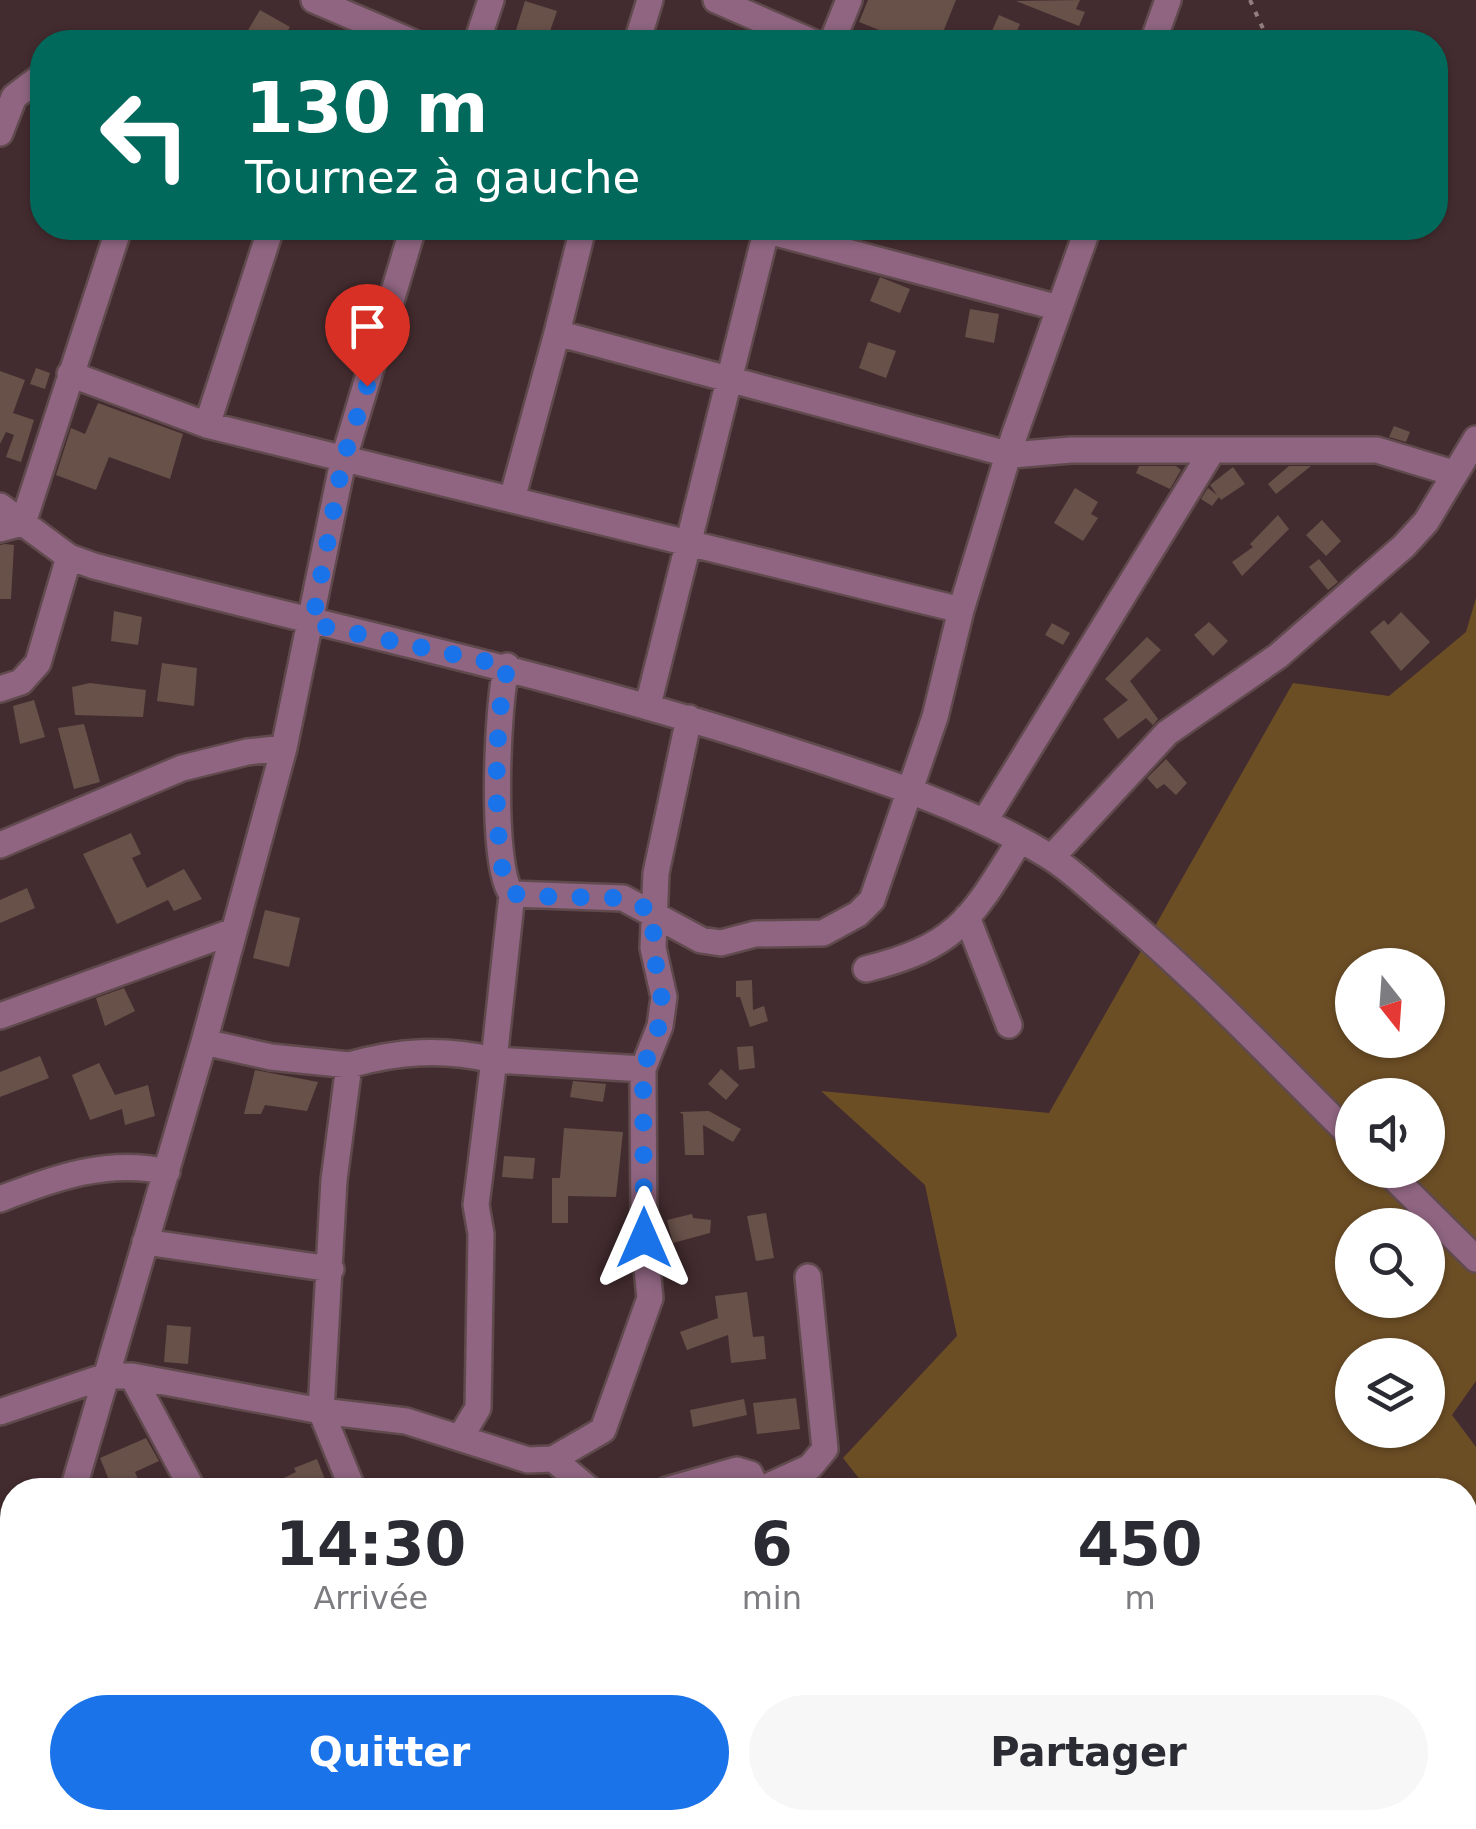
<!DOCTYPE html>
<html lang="fr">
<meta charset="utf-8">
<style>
body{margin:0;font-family:"DejaVu Sans",sans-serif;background:#f7f7f7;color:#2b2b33;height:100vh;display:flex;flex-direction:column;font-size:38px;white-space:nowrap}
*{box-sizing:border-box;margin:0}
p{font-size:32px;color:#7c7c81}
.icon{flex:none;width:55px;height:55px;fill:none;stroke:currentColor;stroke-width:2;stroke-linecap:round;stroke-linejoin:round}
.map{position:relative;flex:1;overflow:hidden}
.details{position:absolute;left:0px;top:1478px;width:1478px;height:352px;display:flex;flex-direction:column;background:#fff;border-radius:40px 40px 0 0;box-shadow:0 2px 8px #0004}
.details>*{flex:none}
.guide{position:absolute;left:30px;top:30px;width:1418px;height:210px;border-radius:40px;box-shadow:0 2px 8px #0004;background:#00695c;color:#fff;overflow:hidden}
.needle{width:65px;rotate:163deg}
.controls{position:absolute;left:1335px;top:948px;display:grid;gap:20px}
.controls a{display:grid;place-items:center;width:110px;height:110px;border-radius:50%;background:#fff;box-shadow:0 2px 8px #0004;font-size:50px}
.pin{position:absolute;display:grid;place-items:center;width:85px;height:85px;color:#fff;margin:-102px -42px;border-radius:50% 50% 50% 0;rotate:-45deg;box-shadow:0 0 10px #0007}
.pin .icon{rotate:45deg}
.me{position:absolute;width:110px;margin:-55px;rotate:0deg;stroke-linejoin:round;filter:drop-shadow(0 0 8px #0008)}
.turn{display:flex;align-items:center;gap:35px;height:210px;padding:0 50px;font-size:45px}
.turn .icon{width:130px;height:130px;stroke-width:2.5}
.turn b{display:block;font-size:70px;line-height:85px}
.eta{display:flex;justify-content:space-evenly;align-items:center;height:170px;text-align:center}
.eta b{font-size:60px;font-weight:800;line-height:70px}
.cta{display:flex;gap:20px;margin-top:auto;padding:20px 50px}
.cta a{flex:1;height:115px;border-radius:60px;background:#1a73e8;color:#fff;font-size:40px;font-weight:800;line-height:115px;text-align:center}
.cta a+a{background:#f7f7f7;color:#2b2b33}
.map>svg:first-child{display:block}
.green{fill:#6c4e25;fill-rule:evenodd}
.building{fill:#685149}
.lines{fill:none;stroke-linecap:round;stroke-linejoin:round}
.minor-casing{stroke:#604a4d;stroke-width:30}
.path{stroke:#937f81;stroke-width:4;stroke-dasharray:5 8;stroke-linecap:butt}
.minor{stroke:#8f6581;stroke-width:25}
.route{stroke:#1a73e8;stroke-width:18;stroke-dasharray:0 32.4}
</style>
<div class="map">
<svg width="1476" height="1829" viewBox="0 0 1476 1829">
<rect width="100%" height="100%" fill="#432c2f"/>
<!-- green -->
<path class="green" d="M 1476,598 L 1476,1381 L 1452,1415 L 1476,1447 L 1476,1829 L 1014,1829 L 1011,1818 L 1465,1818 L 1465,1490 L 868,1490 L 843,1458 L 957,1336 L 925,1185 L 821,1091 L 1049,1113 L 1293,683 L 1389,696 L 1466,632 ZM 1352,965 L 1428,965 L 1428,1040 L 1352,1040 ZM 1352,1095 L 1428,1095 L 1428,1170 L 1352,1170 ZM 1352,1225 L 1428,1225 L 1428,1300 L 1352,1300 ZM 1352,1355 L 1428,1355 L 1428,1430 L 1352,1430 Z"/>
<!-- building -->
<path class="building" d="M 868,0 L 956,0 L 939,42 L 904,40 L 859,22 Z
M 1080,0 L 1076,9 L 1085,12 L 1079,26 L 1016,1 Z
M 525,1 L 557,11 L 547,40 L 516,30 Z
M 260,10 L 290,27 L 281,42 L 241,42 Z
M 999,15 L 1020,24 L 1012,42 L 987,42 Z
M 880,277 L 910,289 L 900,313 L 870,301 Z
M 970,309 L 999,314 L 994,343 L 965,337 Z
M 868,342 L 896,351 L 886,378 L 859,368 Z
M 36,368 L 50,373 L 45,389 L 30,384 Z
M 0,371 L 25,380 L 13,413 L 34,420 L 21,462 L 6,457 L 14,435 L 6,432 L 0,444 Z
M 98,403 L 183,434 L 170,479 L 109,457 L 96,490 L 56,475 L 71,428 L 85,434 Z
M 1394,426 L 1410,432 L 1406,442 L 1389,437 Z
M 1139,466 L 1176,466 L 1181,470 L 1170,489 L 1136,473 Z
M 1289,466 L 1311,466 L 1276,494 L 1268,484 Z
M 1233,467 L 1245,484 L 1221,500 L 1219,497 L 1212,506 L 1201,499 L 1208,488 L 1217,495 L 1210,485 Z
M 1075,488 L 1098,502 L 1091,514 L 1098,518 L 1083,541 L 1054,523 Z
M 1278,515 L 1289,529 L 1242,576 L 1232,562 L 1253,547 L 1250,544 Z
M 1322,520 L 1341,541 L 1326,556 L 1306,535 Z
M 5,544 L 14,545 L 11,599 L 0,599 L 0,545 Z
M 1319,559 L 1338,582 L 1328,590 L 1309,567 Z
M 114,611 L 142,617 L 138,645 L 111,641 Z
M 1401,612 L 1430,642 L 1401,671 L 1370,632 L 1384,620 L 1388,625 Z
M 1209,622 L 1228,641 L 1213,656 L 1194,635 Z
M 1052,623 L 1070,633 L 1063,645 L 1045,635 Z
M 1147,637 L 1161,650 L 1130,681 L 1158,719 L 1153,725 L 1146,718 L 1118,739 L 1103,719 L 1128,700 L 1105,679 Z
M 162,663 L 197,668 L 194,706 L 157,701 Z
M 90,683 L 146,690 L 143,717 L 75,715 L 72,687 Z
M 34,700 L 45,737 L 20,744 L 13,706 Z
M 84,724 L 100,782 L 74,789 L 58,728 Z
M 1166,759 L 1187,783 L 1176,795 L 1164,784 L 1157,789 L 1147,778 Z
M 131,833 L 141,854 L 132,858 L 147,888 L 184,869 L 202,899 L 174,911 L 168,900 L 117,924 L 83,854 Z
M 27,888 L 35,908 L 0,923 L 0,900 Z
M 265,910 L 300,918 L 289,967 L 253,958 Z
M 752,980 L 753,1010 L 764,1006 L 768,1021 L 750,1027 L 740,997 L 736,997 L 736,981 Z
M 124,988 L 135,1011 L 105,1026 L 96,998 Z
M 753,1046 L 755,1068 L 739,1070 L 737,1047 Z
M 40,1056 L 49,1078 L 0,1097 L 0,1072 Z
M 99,1063 L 115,1095 L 148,1085 L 155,1116 L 125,1125 L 122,1109 L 90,1120 L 72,1075 Z
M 721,1069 L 739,1085 L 726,1100 L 708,1084 Z
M 255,1070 L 318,1082 L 307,1111 L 265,1105 L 261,1114 L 244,1114 Z
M 573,1081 L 606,1084 L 603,1102 L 570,1097 Z
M 709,1111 L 741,1129 L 733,1142 L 703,1125 L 704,1155 L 685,1155 L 683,1114 L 679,1112 Z
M 564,1128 L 623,1132 L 616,1197 L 568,1196 L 568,1223 L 552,1223 L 552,1178 L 560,1178 Z
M 504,1156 L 535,1158 L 533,1179 L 502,1177 Z
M 766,1213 L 774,1258 L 756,1261 L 747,1216 Z
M 692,1214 L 693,1218 L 711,1220 L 710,1233 L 673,1243 L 667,1220 Z
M 747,1292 L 753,1337 L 764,1336 L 766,1359 L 731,1363 L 728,1335 L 687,1350 L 680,1332 L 718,1318 L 715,1296 Z
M 167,1325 L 191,1327 L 188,1364 L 164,1362 Z
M 796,1398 L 800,1429 L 757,1434 L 753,1403 Z
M 744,1399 L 747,1415 L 693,1427 L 690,1410 Z
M 146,1438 L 159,1461 L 135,1472 L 143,1490 L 113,1490 L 100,1458 Z
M 317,1459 L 329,1490 L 260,1490 L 296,1472 L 294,1468 Z"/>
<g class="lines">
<defs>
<path id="minor" d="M 314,0 L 412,42
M 716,0 L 812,42
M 477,42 L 491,0
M 637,42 L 650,0
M 832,42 L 849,0
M 1153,42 L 1168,0
M 0,133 L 14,97 L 42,76
M 583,228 L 557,333 L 1011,455 L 1071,450 L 1377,450 L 1453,473
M 757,228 L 1059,308
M 70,374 L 207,425 L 961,610
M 207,425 L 271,228
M 512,499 L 557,333
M 0,506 L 69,557 L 94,566 C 319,625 545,672 767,743 C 863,774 960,803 1047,855 C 1071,869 1091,890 1112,907 C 1197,978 1274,1060 1352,1137
M 0,529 L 23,523 L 119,228
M 507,666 C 497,700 490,870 512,894 L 623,898 L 701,940 L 721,943 L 755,934 L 823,933 L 858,914 L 872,900 L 935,717 L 961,610 L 1014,436 L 1088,228
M 0,689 L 21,682 L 38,663 L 69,557
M 648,705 L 767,228
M 984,822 L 1212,451
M 0,845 L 182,768 L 247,752 L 284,748
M 1052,857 L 1167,733 L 1278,656 L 1404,546 L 1426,522 L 1476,439
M 512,894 L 494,1060 L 643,1069
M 967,917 L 1009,1025
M 866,969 C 959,946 972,917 1020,840
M 0,1016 L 234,931
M 204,1042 L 271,1057 L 349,1065 L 334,1180 L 321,1411 L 353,1490
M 349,1065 C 399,1051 442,1048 494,1060 L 476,1205 L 481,1234 L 478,1408 L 460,1438
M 1386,1170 L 1476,1259
M 0,1199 C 54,1178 109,1158 167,1172
M 145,1242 L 331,1269
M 132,1376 L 321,1411 L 406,1421 L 528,1460 L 553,1459 L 603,1430 L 650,1298 L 644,1238 L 643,1069 L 660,1026 L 664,997 L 653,948 L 656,873 L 689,718
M 0,1412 L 106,1376 L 132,1376 L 193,1490
M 553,1459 L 590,1490
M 73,1490 L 204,1042 L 284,748 L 343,461 L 413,228
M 667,1490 L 737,1470 L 750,1474 L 757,1490
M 760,1490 L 810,1467 L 825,1449 L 808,1277
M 0,1588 L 12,1586
M 0,1732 L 12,1692
M 160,1818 L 165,1829
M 339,1818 L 345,1829
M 609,1818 L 610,1829
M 736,1818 L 741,1829
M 887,1818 L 887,1829
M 462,1829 L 480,1818"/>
</defs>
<!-- minor casing -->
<use href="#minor" class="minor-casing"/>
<!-- path -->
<path class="path" d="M 1250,0 L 1269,42"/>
<!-- minor -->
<use href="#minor" class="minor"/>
</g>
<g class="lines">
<!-- route -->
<path class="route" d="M 367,386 L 343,460 L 312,624 L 508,666 C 494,714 492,841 507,889 L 520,896 L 623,898 L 654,912 L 653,948 L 664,1012 L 643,1069 L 644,1238"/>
</g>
</svg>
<div class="controls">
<a><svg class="needle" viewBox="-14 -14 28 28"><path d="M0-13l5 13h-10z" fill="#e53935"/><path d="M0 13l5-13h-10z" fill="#7c7c81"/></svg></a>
<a><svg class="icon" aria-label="sound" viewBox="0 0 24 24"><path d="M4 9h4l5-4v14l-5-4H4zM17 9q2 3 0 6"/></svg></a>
<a><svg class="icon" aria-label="search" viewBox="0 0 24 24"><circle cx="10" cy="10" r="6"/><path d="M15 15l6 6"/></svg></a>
<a><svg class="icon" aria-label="layers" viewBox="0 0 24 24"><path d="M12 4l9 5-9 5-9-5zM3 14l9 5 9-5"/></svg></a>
</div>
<div class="pin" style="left:367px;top:386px;background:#d93025"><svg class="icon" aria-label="arrive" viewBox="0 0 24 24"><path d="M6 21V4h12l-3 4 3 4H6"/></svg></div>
<svg class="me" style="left:644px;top:1238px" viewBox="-20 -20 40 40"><path d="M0-17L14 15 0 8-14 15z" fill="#1a73e8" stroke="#fff" stroke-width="4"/></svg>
<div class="guide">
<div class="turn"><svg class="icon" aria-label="left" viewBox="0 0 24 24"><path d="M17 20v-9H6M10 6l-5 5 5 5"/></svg><div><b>130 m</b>Tournez à gauche</div></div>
</div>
<section class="details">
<div class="eta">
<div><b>14:30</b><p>Arrivée</p></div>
<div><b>6</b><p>min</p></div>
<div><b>450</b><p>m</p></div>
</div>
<div class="cta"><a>Quitter</a><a>Partager</a></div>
</section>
</div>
